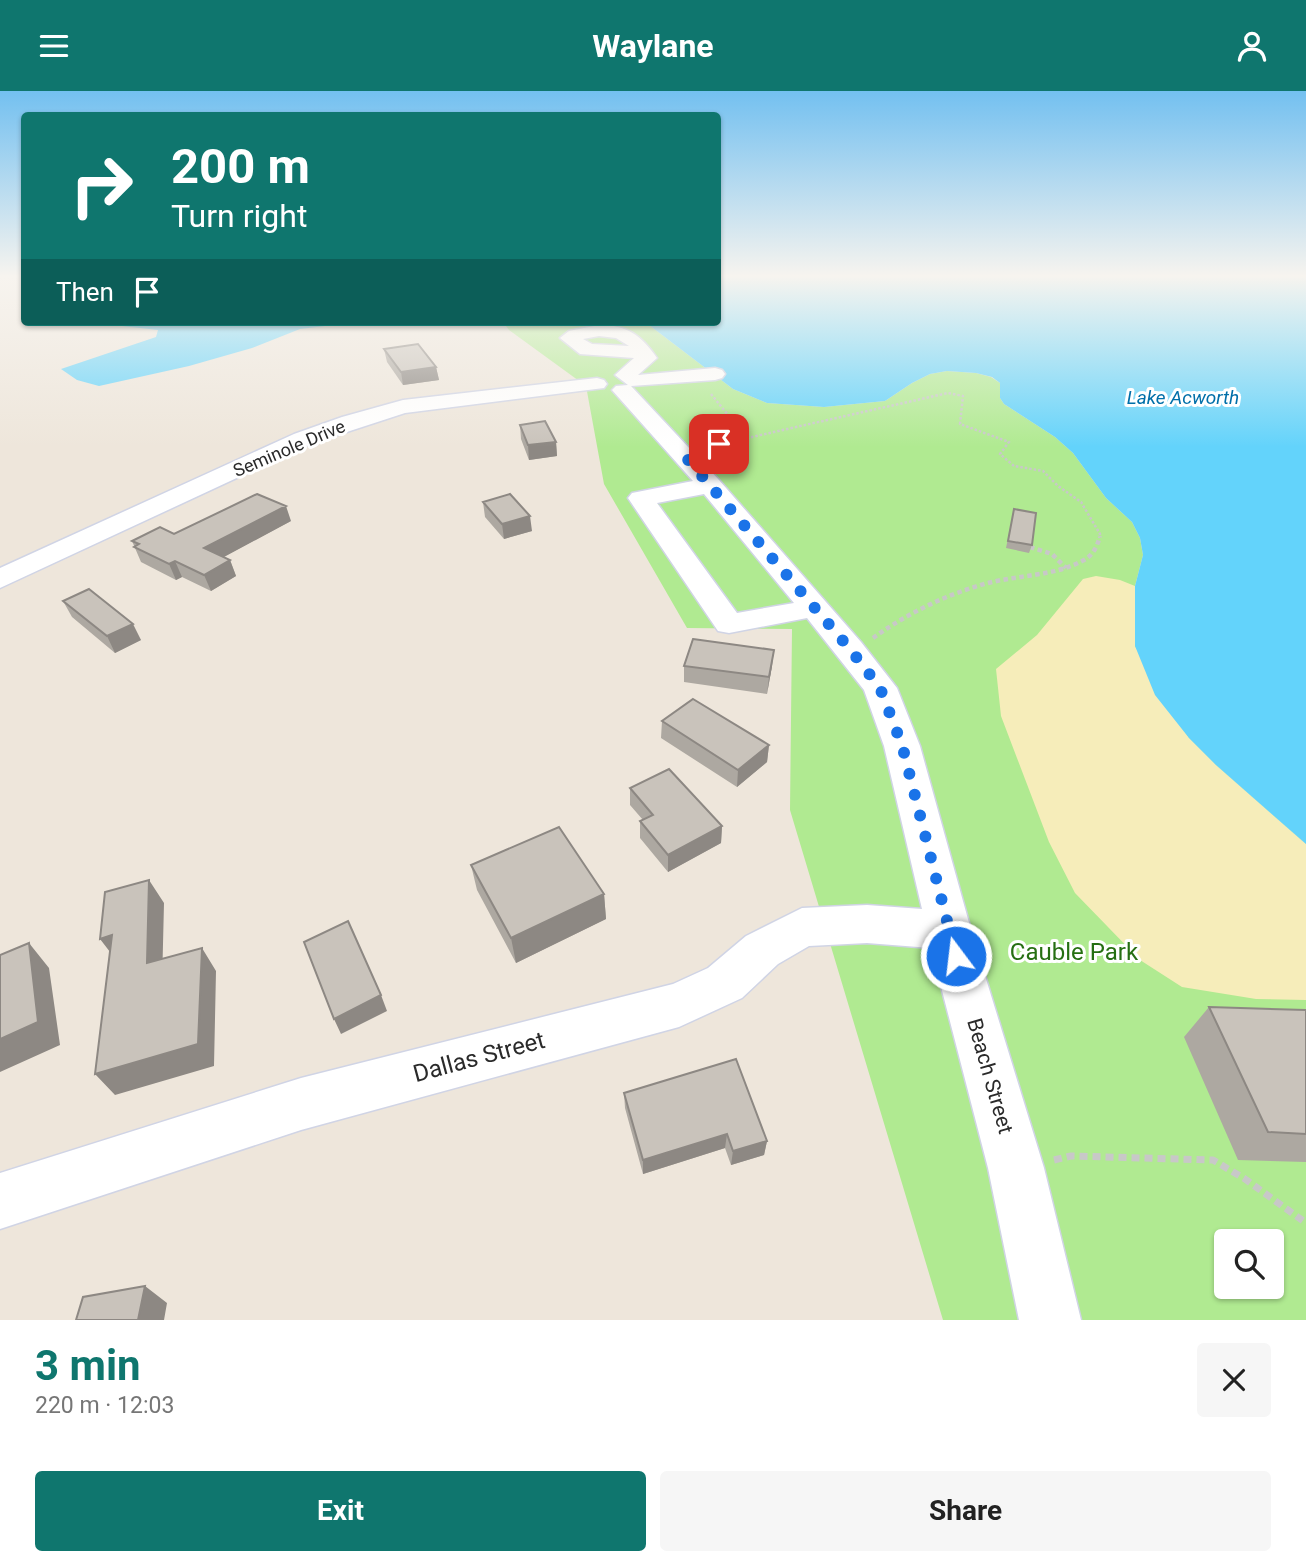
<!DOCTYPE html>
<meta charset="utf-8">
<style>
body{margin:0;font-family:Roboto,sans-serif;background:#f6f6f6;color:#222;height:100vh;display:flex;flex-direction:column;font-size:26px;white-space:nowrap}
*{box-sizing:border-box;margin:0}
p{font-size:23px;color:#767676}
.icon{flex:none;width:38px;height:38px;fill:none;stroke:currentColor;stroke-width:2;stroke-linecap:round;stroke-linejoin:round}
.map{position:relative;height:1229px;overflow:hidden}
.panel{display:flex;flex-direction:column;background:#fff;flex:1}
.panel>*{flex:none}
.banner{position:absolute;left:21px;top:21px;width:700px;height:214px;border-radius:7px;box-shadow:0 2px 5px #0004;background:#0f766e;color:#fff;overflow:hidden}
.tools{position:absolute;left:1214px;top:1138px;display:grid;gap:14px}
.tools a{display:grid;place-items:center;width:70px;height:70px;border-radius:7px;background:#fff;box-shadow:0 2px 5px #0004;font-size:35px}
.pin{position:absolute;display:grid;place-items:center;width:60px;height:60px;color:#fff;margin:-30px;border-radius:14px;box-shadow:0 4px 10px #0006}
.me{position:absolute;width:77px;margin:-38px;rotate:345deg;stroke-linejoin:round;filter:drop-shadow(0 0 5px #0008)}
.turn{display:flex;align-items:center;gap:24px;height:147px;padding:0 35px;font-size:32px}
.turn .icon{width:91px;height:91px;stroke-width:2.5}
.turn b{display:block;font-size:49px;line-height:60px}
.then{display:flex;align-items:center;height:66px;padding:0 35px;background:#0003;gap:14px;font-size:26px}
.round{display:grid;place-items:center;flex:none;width:74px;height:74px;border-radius:7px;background:#f6f6f6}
.head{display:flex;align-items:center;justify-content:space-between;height:119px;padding:0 35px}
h1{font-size:42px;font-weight:700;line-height:52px;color:#0f766e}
.primary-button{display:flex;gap:14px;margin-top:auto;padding:14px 35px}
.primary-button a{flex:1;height:80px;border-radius:7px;background:#0f766e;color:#fff;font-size:28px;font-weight:700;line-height:80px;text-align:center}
.primary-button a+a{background:#f6f6f6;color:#222}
header{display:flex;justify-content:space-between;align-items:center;height:91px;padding:0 35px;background:#0f766e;color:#fff;font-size:32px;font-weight:700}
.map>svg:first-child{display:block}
.green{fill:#b0ea91;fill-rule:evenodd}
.sand{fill:#f6edba}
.water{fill:#63d3fb}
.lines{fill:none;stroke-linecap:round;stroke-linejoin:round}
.minor-casing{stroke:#d0d4e5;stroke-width:3}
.path-far2{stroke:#c8c8c8;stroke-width:2.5;stroke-dasharray:2.5 2;stroke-linecap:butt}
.path-far1{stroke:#c8c8c8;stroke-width:4.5;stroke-dasharray:4.5 3.5;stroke-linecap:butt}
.path{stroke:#c8c8c8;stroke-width:7;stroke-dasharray:8 5;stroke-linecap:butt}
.minor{fill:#fff;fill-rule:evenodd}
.wall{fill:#ada8a1}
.shaded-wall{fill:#8d8883}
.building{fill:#c9c3bb;stroke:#8d8883;stroke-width:2}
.route{stroke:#1a73e8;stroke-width:12;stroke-dasharray:0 21.6}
.labels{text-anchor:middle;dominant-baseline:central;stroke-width:6;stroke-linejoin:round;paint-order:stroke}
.far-street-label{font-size:18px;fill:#2a2a2a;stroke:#fff}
.far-water-label{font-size:19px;font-style:italic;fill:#006fa9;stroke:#fff}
.street-label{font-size:21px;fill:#2a2a2a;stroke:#fff}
.near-park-label{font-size:24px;fill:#266f12;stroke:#fff}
.near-street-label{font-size:24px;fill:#2a2a2a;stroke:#fff}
</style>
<header><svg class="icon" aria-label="menu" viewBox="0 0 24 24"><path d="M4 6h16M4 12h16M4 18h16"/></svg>Waylane<svg class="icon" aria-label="person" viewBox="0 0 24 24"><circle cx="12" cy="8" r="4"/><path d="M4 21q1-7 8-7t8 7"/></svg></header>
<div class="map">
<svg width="1306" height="1229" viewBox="0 0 1306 1229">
<rect width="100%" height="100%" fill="#eee6db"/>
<!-- green -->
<path class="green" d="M 503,231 L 649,234 L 733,298 L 767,312 L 824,316 L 885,310 L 912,292 L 930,283 L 947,280 L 976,282 L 991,286 L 1000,292 L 1000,307 L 1004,313 L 1055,346 L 1073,362 L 1106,407 L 1132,431 L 1140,447 L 1143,464 L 1135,495 L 1189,647 L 1216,674 L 1306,753 L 1306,1229 L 943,1229 L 790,719 L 792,538 L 687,537 L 604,393 L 586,295 L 509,239 ZM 1227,1150 L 1272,1150 L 1272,1195 L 1227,1195 Z"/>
<!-- sand -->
<path class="sand" d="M 1096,485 L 1120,489 L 1135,495 L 1135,555 L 1189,647 L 1216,674 L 1306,753 L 1306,909 L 1256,908 L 1182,896 L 1140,869 L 1075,802 L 1049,751 L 1001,625 L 996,578 L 1037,544 L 1083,488 Z"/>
<!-- water -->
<path class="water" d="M 718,184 L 1306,184 L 1306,753 L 1216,674 L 1189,647 L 1155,604 L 1135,555 L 1135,495 L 1143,464 L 1140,447 L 1132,431 L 1106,407 L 1073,362 L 1055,346 L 1004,313 L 1000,307 L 1000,292 L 992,286 L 976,282 L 947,280 L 930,283 L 912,292 L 885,310 L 824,316 L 767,312 L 733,298 L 649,234 L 604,231 L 718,231 Z
M 139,231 L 359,231 L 300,238 L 252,257 L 189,275 L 99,295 L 77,289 L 61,278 L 156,246 L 158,239 L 122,235 Z"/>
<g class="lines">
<defs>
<path id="minor" d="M 599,234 C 627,234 641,244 657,267 L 638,284 L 715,277 L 722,279 L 725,283 L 722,287 L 715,289 L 631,295 L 719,389 L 861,551 L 897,597 L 920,655 L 971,839 L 1044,1077 L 1081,1229 L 1019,1229 L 988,1077 L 931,857 L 867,852 L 809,855 L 778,873 L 742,907 L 679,936 L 301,1039 L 0,1138 L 0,1082 L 301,987 L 673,893 L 708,877 L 746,845 L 802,817 L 867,814 L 922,818 L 884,655 L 864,599 L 807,527 L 729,542 L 718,540 L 628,407 L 632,402 L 693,390 L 612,299 L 616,295 L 628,294 L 615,284 L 634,267 L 580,263 L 560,247 L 569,240 ZM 599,245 L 616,247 L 629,255 L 592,253 L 583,248 ZM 704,403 L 794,512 L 737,522 L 657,412 Z
M 597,287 L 604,289 L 607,293 L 604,297 L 405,322 L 310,353 L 0,497 L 0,477 L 294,343 L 342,326 L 403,309 Z"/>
</defs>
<!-- minor casing -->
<use href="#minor" class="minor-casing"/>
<!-- path-far2 -->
<path class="path-far2" d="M 711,303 L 746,346
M 707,356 L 948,302 L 963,305 L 960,333 L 1009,351 L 1000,363 L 1014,375 L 1043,380 L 1058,395 L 1081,411 L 1100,443 L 1099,447"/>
<!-- path-far1 -->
<path class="path-far1" d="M 1030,456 L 1052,463 L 1066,477
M 873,547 C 908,522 947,503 988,492 C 1019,484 1054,485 1082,470 C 1093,465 1097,456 1100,445"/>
<!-- path -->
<path class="path" d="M 1054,1069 L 1071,1065 L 1213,1069 L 1245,1088 L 1306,1132"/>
<!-- minor -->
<use href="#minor" class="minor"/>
</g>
<!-- wall -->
<path class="wall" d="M 384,258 L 436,276 L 439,289 L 403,294 L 387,271 Z
M 520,334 L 556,351 L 557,365 L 529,369 L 521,348 Z
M 483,411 L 532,440 L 504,448 L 485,426 Z
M 1014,418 L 1032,454 L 1029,462 L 1006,457 Z
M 291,430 L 223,466 L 230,469 L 236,485 L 211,500 L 182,486 L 176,489 L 141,471 L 132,450 L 174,443 Z
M 63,510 L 141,549 L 115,562 L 72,526 Z
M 684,575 L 772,575 L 767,603 L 684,591 Z
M 662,630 L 769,654 L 767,671 L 737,696 L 661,647 Z
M 630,697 L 722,735 L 721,752 L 668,781 L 640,747 L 640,730 L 643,729 L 630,714 Z
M 471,774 L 604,803 L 606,828 L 516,872 L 477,799 Z
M 1209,916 L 1306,919 L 1306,1071 L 1238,1069 L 1184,946 Z
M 624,1002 L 767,1050 L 764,1064 L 731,1074 L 725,1057 L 643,1083 L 625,1017 Z"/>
<!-- shaded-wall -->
<path class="shaded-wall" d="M 436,276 L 439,289 L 403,294 L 401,281 Z
M 556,351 L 557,365 L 529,369 L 528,354 Z
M 286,415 L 291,430 L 211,473 L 204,457 Z
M 530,425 L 532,440 L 504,448 L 502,433 Z
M 230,469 L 236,485 L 211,500 L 204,484 Z
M 175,470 L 182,486 L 176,489 L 169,473 Z
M 133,533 L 141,549 L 115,562 L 107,545 Z
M 774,559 L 772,575 L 767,603 L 769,586 Z
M 769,654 L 767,671 L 737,696 L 738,679 Z
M 722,735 L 721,752 L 668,781 L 668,764 Z
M 149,789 L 164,812 L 162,894 L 147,872 Z
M 604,803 L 606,828 L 516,872 L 511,847 Z
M 112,844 L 117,870 L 100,848 Z
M 29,852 L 49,877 L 60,954 L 0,981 L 0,948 Z
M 202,857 L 216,880 L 214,975 L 115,1004 L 95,983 Z
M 381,904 L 387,920 L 341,943 L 334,928 Z
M 727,1043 L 725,1057 L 643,1083 L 643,1069 Z
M 767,1050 L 764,1064 L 731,1074 L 733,1060 Z
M 145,1195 L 167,1212 L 164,1229 L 138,1229 Z"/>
<!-- building -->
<path class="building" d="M 418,253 L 436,276 L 401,281 L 384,258 Z
M 545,330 L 556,351 L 528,354 L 520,334 Z
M 257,403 L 286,415 L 204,457 L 230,469 L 204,484 L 175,470 L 169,473 L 134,456 L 139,453 L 132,450 L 160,436 L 174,443 Z
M 510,403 L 530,425 L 502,433 L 483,411 Z
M 1014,418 L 1036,422 L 1032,454 L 1008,450 Z
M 89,498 L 133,533 L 107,545 L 63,510 Z
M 693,548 L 774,559 L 769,586 L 684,575 Z
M 693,608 L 769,654 L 738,679 L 662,630 Z
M 669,678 L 722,735 L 668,764 L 640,730 L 653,724 L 630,697 Z
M 559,736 L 604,803 L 511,847 L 471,774 Z
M 149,789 L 147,872 L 202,857 L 198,953 L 95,983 L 112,844 L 100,848 L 105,801 Z
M 348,830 L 381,904 L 334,928 L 304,851 Z
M 29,852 L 38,931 L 0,948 L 0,864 Z
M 1209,916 L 1306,919 L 1306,1043 L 1268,1041 Z
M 736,968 L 767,1050 L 733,1060 L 727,1043 L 643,1069 L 624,1002 Z
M 145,1195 L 138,1229 L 76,1229 L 83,1206 Z"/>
<!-- sky -->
<linearGradient id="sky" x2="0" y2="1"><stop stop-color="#73c0f0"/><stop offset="0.52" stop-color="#f7f4ef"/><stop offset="1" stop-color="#f7f4ef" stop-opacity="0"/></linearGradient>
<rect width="1306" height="356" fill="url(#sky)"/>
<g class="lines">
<!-- route -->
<path class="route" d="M 719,353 L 684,364 L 850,558 L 880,597 L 902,654 L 956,865"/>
</g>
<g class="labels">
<!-- far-street labels -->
<g class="far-street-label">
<text transform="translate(289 357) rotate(-23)">Seminole Drive</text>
</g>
<!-- far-water labels -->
<g class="far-water-label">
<text x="1183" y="306">Lake Acworth</text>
</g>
<!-- street labels -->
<g class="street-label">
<text transform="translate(990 985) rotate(74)">Beach Street</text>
</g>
<!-- near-park labels -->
<g class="near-park-label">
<text x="1074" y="861">Cauble Park</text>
</g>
<!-- near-street labels -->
<g class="near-street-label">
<text transform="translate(479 966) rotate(-15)">Dallas Street</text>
</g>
</g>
</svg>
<div class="tools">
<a><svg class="icon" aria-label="search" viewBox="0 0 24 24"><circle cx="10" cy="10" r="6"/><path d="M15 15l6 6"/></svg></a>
</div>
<div class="pin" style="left:719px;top:353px;background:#d93025"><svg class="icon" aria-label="arrive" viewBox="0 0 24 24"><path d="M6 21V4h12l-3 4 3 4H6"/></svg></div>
<svg class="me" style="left:956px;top:865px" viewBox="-20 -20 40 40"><circle r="17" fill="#1a73e8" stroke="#fff" stroke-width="3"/><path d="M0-11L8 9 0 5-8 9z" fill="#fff"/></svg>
<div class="banner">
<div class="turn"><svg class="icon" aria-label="right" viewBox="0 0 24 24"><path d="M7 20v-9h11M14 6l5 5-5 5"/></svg><div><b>200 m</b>Turn right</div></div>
<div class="then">Then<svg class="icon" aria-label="arrive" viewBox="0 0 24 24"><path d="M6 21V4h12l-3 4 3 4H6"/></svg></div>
</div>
</div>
<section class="panel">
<div class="head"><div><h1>3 min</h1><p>220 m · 12:03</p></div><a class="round"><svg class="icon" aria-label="close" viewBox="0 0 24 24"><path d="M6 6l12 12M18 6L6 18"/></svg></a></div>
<div class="primary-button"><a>Exit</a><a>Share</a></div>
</section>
